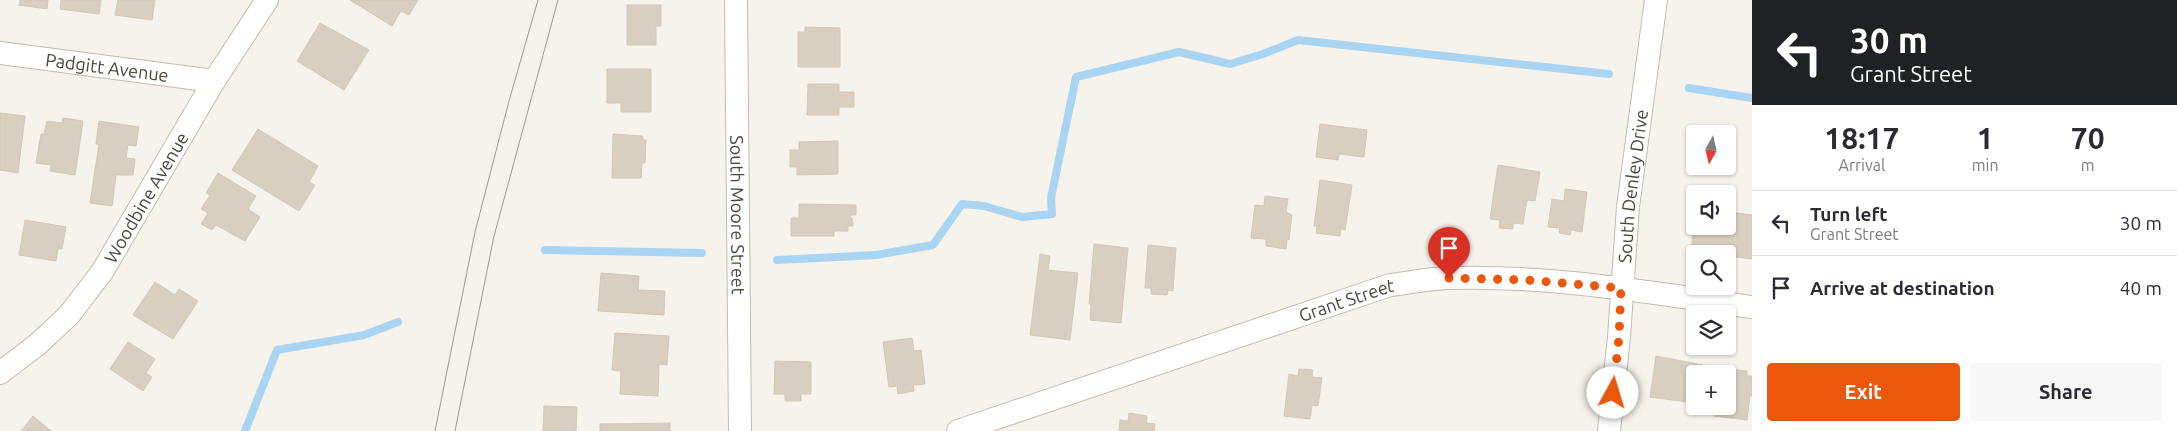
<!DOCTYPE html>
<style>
body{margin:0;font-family:Ubuntu,sans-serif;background:#f7f7f7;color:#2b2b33;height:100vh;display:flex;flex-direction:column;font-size:19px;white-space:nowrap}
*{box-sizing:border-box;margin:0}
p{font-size:16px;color:#7c7c81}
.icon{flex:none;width:28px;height:28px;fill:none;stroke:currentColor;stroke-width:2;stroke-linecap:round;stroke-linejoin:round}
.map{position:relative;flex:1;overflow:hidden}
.sheet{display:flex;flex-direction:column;background:#fff;width:425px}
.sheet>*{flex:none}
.banner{background:#202124;color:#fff;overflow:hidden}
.needle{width:32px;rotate:188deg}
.tools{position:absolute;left:1686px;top:125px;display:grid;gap:10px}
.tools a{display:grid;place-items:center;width:50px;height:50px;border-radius:5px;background:#fff;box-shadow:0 1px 4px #0004;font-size:25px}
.pin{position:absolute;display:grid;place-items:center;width:42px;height:42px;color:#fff;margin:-51px -21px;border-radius:50% 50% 50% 0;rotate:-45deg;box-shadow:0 0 5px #0007}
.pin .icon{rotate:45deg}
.me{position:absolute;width:55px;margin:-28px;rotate:6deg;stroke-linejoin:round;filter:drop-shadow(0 0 4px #0008)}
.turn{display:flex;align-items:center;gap:18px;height:105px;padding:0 15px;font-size:22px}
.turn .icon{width:65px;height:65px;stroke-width:2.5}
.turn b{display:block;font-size:35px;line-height:42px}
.eta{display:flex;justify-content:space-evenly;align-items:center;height:85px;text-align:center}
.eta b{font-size:30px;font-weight:700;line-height:35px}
.primary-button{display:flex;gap:10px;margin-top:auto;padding:10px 15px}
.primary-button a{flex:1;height:58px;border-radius:5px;background:#ea580c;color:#fff;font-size:20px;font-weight:700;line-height:58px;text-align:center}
.primary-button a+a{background:#f7f7f7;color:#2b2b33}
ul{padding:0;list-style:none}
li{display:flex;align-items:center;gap:15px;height:65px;padding:0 15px;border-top:1px solid #e1e1e2}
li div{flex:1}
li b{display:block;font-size:19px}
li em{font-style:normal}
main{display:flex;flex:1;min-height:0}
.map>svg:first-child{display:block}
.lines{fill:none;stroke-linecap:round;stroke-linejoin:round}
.stream{stroke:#a9d4f2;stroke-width:8}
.building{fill:#d8cfc1;stroke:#d3c7b4}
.minor-casing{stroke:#c2bbae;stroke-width:24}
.minor{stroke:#fff;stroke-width:22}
.tram{stroke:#9a9a9a;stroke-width:1}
.route{stroke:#ea580c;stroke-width:9;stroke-dasharray:0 16.2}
.labels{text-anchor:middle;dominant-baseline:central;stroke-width:4.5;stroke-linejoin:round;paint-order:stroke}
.street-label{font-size:18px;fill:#4b4439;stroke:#fff}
</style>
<main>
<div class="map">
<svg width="1752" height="431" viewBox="0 0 1752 431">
<rect width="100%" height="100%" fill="#f6f3ec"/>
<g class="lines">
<!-- stream -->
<path class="stream" d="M 1689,88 L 1752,98
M 545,250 L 702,253
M 777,260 L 876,255 L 933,245 L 962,204 L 984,206 L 1022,217 L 1052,214 L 1051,198 L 1076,77 L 1179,52 L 1230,64 L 1263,54 L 1298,40 L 1609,74
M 245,431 L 277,350 L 364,335 L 398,322"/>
</g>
<!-- building -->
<path class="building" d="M 20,0 L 48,0 L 47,9 L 19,5 Z
M 61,0 L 101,0 L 99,14 L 60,9 Z
M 118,0 L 155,0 L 152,20 L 115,15 Z
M 350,0 L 418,0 L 409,15 L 401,11 L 392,26 Z
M 627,5 L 661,5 L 661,26 L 656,26 L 656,45 L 627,45 Z
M 320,23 L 369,50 L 344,90 L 297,61 Z
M 805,27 L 840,28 L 840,67 L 798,67 L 798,32 L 805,32 Z
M 607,69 L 651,69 L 651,112 L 621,112 L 621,103 L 607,103 Z
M 808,84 L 839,84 L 839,92 L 854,92 L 854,107 L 839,107 L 839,115 L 807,115 Z
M 0,113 L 25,116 L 18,173 L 0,170 Z
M 63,118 L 83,121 L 75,175 L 50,171 L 51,165 L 36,163 L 41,134 L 44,134 L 47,121 L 62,123 Z
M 99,121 L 139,127 L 136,146 L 128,145 L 126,158 L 135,159 L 133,175 L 116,175 L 112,206 L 90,203 L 99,144 L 96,144 Z
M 1320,124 L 1367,130 L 1364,157 L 1339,154 L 1338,160 L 1316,157 Z
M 258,129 L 318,166 L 309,182 L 315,185 L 299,211 L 232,170 Z
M 613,134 L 642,136 L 643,140 L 646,140 L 645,163 L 642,163 L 641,178 L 612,178 Z
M 838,141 L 838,174 L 797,175 L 797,167 L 790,167 L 790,150 L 799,150 L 799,142 Z
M 1498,165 L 1540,172 L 1535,201 L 1527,200 L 1523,224 L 1513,223 L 1513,229 L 1499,228 L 1500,220 L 1490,219 Z
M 218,173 L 256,196 L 248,209 L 260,217 L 245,241 L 216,225 L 212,230 L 201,224 L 208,213 L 201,209 L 210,195 L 206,193 Z
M 1320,180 L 1352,185 L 1345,230 L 1341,229 L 1340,236 L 1316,233 L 1317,226 L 1314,226 Z
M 1565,189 L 1587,192 L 1582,232 L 1571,230 L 1570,235 L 1559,233 L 1560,228 L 1548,227 L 1552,199 L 1564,201 Z
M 1265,196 L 1288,199 L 1286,212 L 1292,215 L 1289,240 L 1287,239 L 1286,249 L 1266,246 L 1266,239 L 1251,238 L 1255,205 L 1264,206 Z
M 799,204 L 856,205 L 856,215 L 850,215 L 850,218 L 852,218 L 853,226 L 848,226 L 848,231 L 834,231 L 834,236 L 791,236 L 791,218 L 799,218 Z
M 1694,207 L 1695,226 L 1728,226 L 1728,212 L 1752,215 L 1752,259 L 1728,256 L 1728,254 L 1691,251 L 1693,235 L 1690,235 Z
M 25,220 L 66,227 L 62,249 L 58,249 L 56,261 L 19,255 Z
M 1094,244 L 1128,248 L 1121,323 L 1090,320 L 1091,304 L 1089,304 Z
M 1148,245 L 1176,248 L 1173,291 L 1168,290 L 1167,295 L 1151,294 L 1151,288 L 1145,288 Z
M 1040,254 L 1050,256 L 1048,270 L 1078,273 L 1070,340 L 1030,335 Z
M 601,273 L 639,276 L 638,290 L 665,291 L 664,315 L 598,311 Z
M 155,282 L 175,295 L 179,289 L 198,301 L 173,339 L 133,315 Z
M 615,333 L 669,336 L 667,365 L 659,364 L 658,396 L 620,394 L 621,371 L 612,370 Z
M 912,338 L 914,351 L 921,350 L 925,384 L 913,385 L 914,391 L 898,394 L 897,386 L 889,387 L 883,342 Z
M 128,342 L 155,359 L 146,373 L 152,377 L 143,391 L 110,369 Z
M 1656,356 L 1703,365 L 1702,374 L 1695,374 L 1695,403 L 1650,397 Z
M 775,361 L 811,362 L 811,394 L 801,394 L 801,401 L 785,401 L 785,394 L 774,394 Z
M 1720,368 L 1747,371 L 1747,376 L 1752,376 L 1752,396 L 1750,395 L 1747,420 L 1714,416 L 1715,406 L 1728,406 L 1728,374 L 1719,374 Z
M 1299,369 L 1313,370 L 1312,377 L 1322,378 L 1318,406 L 1312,405 L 1310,419 L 1284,416 L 1289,374 L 1298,376 Z
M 544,406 L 577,407 L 576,431 L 543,431 Z
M 1129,413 L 1147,416 L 1146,423 L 1155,424 L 1154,431 L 1119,431 L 1120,420 L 1128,421 Z
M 33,416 L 51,431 L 21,431 Z
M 670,423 L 670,431 L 600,431 L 600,424 Z"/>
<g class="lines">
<defs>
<g id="minor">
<path id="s1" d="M 736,0 L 740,431"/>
<path id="s2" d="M 0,53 L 214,81"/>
<path id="s3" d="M 0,373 L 38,344 L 69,315 L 102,272 L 214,81 L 267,0"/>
<path id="s4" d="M 958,431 L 1390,285 C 1409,283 1430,278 1450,278 C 1551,275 1652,293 1752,307"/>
<path id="s5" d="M 1609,431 L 1619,337 L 1628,207 L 1656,0"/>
</g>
</defs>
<!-- minor casing -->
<use href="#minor" class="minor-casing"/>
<!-- minor -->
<use href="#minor" class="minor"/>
<!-- tram -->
<path class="tram" d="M 435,431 L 475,232 L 509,101 L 538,0
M 455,431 L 494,236 L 558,0"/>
</g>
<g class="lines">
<!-- route -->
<path class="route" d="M 1449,278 L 1526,280 L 1621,288 L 1619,337 L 1613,393"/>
</g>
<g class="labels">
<!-- street labels -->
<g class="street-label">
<text stroke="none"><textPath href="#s2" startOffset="108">Padgitt Avenue</textPath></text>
<text stroke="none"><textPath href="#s5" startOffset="246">South Denley Drive</textPath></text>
<text stroke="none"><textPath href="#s3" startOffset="231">Woodbine Avenue</textPath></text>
<text stroke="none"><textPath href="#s1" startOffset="215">South Moore Street</textPath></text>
<text stroke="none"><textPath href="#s4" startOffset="410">Grant Street</textPath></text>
</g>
</g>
</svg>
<div class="tools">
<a><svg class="needle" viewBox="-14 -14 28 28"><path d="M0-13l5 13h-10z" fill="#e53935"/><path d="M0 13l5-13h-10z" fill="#7c7c81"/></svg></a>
<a><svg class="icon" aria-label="sound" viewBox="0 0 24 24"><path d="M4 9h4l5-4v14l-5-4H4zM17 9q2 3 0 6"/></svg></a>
<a><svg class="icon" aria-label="search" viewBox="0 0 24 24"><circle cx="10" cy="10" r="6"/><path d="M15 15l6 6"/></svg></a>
<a><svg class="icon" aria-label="layers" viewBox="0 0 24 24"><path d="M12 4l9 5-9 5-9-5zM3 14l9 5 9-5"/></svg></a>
<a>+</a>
</div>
<div class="pin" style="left:1449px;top:278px;background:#d93025"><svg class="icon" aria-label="arrive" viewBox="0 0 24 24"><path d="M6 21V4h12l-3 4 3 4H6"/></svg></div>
<svg class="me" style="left:1613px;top:393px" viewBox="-20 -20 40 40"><circle r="19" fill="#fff"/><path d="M0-13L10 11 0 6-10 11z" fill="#ea580c"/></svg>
</div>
<section class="sheet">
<div class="banner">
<div class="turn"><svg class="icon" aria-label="left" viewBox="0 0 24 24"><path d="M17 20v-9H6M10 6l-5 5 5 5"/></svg><div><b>30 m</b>Grant Street</div></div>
</div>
<div class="eta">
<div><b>18:17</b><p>Arrival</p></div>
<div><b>1</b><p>min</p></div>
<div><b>70</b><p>m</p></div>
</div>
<ul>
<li><svg class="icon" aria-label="left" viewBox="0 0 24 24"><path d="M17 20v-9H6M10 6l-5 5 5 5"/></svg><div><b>Turn left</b><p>Grant Street</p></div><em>30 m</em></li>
<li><svg class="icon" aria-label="arrive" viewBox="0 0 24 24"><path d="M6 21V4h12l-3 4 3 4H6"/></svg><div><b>Arrive at destination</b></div><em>40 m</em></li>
</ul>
<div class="primary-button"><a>Exit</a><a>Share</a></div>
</section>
</main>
